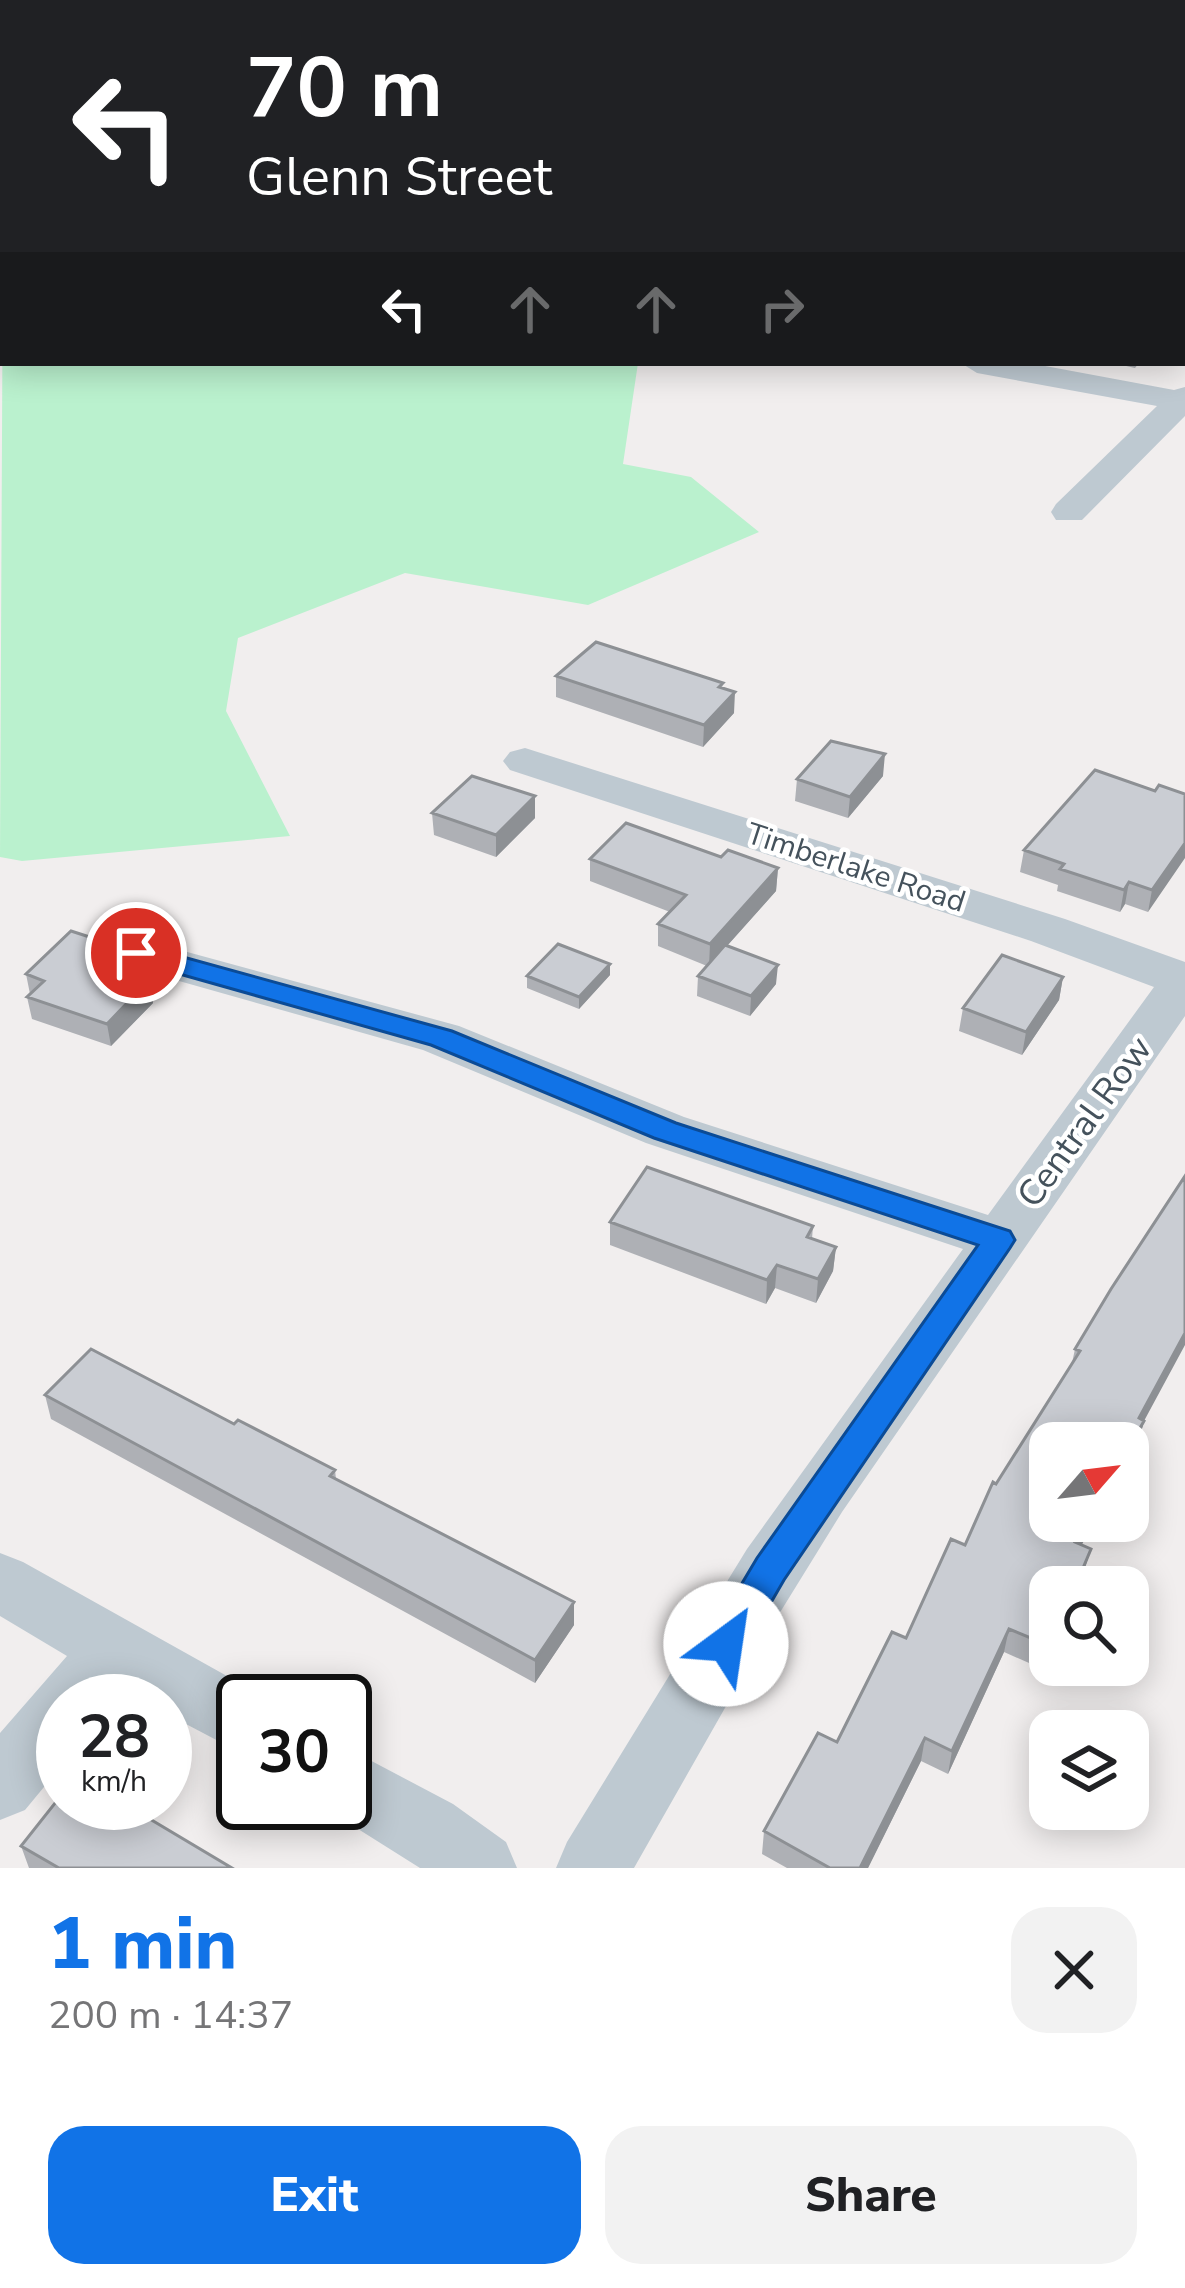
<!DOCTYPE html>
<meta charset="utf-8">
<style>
body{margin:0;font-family:"Nunito Sans",sans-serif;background:#f2f2f2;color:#202124;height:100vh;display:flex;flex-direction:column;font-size:45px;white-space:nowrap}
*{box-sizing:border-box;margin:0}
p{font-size:39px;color:#757577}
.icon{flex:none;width:66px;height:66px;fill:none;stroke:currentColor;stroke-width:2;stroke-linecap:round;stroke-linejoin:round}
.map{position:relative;height:1868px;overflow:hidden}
.side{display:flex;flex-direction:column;background:#fff;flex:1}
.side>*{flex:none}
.hud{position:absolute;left:0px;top:0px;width:1185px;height:366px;box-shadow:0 6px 30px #0003;background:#202124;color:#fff;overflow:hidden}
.needle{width:78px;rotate:62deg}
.buttons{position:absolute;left:1029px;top:1422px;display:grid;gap:24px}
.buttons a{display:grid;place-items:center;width:120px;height:120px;border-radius:24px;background:#fff;box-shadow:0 6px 30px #0003;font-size:60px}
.speed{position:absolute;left:36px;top:1674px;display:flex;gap:24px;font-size:60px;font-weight:700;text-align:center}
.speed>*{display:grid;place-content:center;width:156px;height:156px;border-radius:50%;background:#fff;box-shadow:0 6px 30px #0003;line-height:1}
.speed small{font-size:30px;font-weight:400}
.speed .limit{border:6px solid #111;border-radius:18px;background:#fff;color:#111}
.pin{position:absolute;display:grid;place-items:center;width:102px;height:102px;color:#fff;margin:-51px;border:6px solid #fff;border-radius:50%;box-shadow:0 3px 12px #0007}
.me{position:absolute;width:132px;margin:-66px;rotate:31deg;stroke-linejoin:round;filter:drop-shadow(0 0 9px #0008)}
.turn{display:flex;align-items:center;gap:42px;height:252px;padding:0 48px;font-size:54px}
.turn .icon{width:156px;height:156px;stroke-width:2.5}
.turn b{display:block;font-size:84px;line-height:102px}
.lanes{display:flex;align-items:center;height:114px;padding:0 48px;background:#0003;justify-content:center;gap:60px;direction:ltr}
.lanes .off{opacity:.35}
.round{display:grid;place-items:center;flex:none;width:126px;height:126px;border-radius:36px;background:#f2f2f2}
.headline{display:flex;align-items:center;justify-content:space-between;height:204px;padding:0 48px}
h1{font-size:72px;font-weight:800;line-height:90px;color:#1173e7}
.button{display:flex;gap:24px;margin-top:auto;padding:24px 48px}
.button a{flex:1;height:138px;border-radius:36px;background:#1173e7;color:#fff;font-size:48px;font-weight:800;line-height:138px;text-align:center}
.button a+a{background:#f2f2f2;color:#202124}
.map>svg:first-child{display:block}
.green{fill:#baf1ce}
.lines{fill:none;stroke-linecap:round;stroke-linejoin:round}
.minor{fill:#bec9d1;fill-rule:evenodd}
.wall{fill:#aeb0b5}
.shaded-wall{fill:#8d9094}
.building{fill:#cacdd3;stroke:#8d9094;stroke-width:3}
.route{fill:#1173e7;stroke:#0b4b96;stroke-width:3}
.labels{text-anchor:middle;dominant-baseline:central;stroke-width:9;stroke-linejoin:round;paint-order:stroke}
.street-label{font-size:30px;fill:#45525c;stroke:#fff}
.near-street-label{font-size:36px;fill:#45525c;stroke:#fff}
</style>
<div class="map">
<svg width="1185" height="1868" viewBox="0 0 1185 1868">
<rect width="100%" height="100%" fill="#f1eeee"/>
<!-- green -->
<path class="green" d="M 3,228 L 3,363 L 638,363 L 623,464 L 691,477 L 759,532 L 588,605 L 405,573 L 238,638 L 226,711 L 290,836 L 22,861 L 0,857 Z"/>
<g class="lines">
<!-- minor -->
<path class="minor" d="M 208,0 L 277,0 L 206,3 Z
M 357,0 L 408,0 L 410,3 L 359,3 Z
M 3,24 L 3,39 L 0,40 L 0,25 Z
M 3,142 L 3,158 L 0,159 L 0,143 Z
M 961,363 L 1029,363 L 1174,390 L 1185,387 L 1185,416 L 1082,520 L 1056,520 L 1051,512 L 1056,504 L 1157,406 L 977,373 Z
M 525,748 L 1065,919 L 1185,962 L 1185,1016 L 842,1512 L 771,1627 L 634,1868 L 556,1868 L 567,1842 L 747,1549 L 963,1249 L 646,1143 L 423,1050 L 119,964 L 112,953 L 119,942 L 136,938 L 459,1026 L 684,1117 L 988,1215 L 1154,987 L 1031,941 L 510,770 L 503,761 L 510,752 Z
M 0,1553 L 23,1562 L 268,1699 L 243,1701 L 243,1754 L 165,1713 L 165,1701 L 144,1701 L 124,1690 L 115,1701 L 63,1701 L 63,1764 L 25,1810 L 0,1820 L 0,1733 L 67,1656 L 0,1616 Z
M 345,1747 L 453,1804 L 506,1842 L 517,1868 L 420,1868 L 320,1805 L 345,1803 Z"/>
</g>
<!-- wall -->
<path class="wall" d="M 1113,363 L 1139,363 L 1135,368 Z
M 556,676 L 723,683 L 722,688 L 734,713 L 703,747 L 556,697 Z
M 883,776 L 848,818 L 795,801 L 797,779 Z
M 1155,791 L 1185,794 L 1148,912 L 1125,904 L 1120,912 L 1057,891 L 1058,885 L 1020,872 L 1024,850 Z
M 535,796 L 535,818 L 496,857 L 434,835 L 432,813 Z
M 721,857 L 778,868 L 776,891 L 727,946 L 776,984 L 750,1016 L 697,996 L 698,976 L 707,966 L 658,946 L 658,924 L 670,912 L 590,881 L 590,859 Z
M 610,964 L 610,975 L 579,1009 L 527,988 L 527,976 Z
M 26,974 L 140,975 L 138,976 L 149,980 L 153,1003 L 111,1046 L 32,1019 L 27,997 L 30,994 Z
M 1063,977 L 1059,1000 L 1022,1055 L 959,1031 L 963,1008 Z
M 610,1222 L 813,1226 L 812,1239 L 836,1247 L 833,1271 L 816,1303 L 775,1288 L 766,1304 L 610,1245 Z
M 1111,1289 L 1144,1421 L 1138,1444 L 1081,1545 L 1085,1572 L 1050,1587 L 1050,1658 L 1045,1670 L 1004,1652 L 948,1774 L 921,1761 L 868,1868 L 787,1868 L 762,1854 L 764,1831 L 837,1742 L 965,1545 L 996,1484 L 1072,1363 L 1075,1349 Z
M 45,1395 L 234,1424 L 335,1470 L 336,1479 L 574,1602 L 574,1625 L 535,1683 L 51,1419 Z
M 21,1846 L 232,1868 L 29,1868 Z"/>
<!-- shaded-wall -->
<path class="shaded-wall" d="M 735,692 L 734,713 L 703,747 L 704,725 Z
M 885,754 L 883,776 L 848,818 L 850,797 Z
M 535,796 L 535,818 L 496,857 L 496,835 Z
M 1185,843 L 1185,858 L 1148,912 L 1152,890 Z
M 778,868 L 776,891 L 709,966 L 710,944 Z
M 1129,882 L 1125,904 L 1120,912 L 1124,890 Z
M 136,952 L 140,975 L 122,992 L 117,970 Z
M 610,964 L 610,975 L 579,1009 L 579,997 Z
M 778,965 L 776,984 L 750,1016 L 751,996 Z
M 1063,977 L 1059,1000 L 1022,1055 L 1026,1032 Z
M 149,980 L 153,1003 L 111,1046 L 107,1024 Z
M 836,1247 L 833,1271 L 816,1303 L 818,1279 Z
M 777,1265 L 775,1288 L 766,1304 L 767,1280 Z
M 1185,1333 L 1185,1345 L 1144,1421 L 1138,1444 L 1128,1462 L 1128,1449 L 1139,1418 Z
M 1087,1521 L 1095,1521 L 1070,1566 L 1075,1542 Z
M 1091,1549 L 1079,1587 L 1075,1587 Z
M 574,1602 L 574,1625 L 535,1683 L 535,1660 Z
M 1009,1629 L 1004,1652 L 948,1774 L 952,1751 Z
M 925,1738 L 921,1761 L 868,1868 L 860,1868 Z"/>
<!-- building -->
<path class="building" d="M 0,0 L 173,0 L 178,3 L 3,3 L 3,15 L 0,15 Z
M 326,0 L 380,0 L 377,3 L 323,3 Z
M 3,33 L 3,132 L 0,132 L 0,36 Z
M 3,151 L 3,210 L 0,212 L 0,153 Z
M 1182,232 L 1185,232 L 1185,297 L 1182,301 Z
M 596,642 L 723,683 L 719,687 L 735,692 L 704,725 L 556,676 Z
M 831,741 L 885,754 L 850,797 L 797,779 Z
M 1095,770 L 1155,791 L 1159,785 L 1185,794 L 1185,843 L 1152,890 L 1129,882 L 1124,890 L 1060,869 L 1064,864 L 1024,850 Z
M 472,776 L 535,796 L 496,835 L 432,813 Z
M 626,823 L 721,857 L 728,850 L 778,868 L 710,944 L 658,924 L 686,895 L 590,859 Z
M 71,931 L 136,952 L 117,970 L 149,980 L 107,1024 L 27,997 L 44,981 L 26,974 Z
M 558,944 L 610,964 L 579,997 L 527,976 Z
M 725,945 L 778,965 L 751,996 L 698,976 Z
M 1002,955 L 1063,977 L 1026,1032 L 963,1008 Z
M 647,1167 L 813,1226 L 807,1237 L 836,1247 L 818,1279 L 777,1265 L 767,1280 L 610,1222 Z
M 1185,1176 L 1185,1333 L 1139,1418 L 1144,1421 L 1128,1449 L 1128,1443 L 1050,1443 L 1050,1521 L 1087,1521 L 1075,1542 L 1091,1549 L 1075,1587 L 1050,1587 L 1050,1646 L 1009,1629 L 952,1751 L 925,1738 L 860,1868 L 830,1868 L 764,1831 L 818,1733 L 837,1742 L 892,1632 L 906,1638 L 951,1539 L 965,1545 L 993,1482 L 996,1484 L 1080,1351 L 1075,1349 L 1111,1289 Z
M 91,1349 L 234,1424 L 238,1420 L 335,1470 L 330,1476 L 574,1602 L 535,1660 L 45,1395 Z
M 63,1793 L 63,1803 L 123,1803 L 232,1868 L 59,1868 L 21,1846 Z"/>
<!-- route -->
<path class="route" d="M 136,944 L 452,1031 L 676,1123 L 1010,1231 L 1015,1240 L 1010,1248 L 784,1580 L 740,1656 L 726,1661 L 713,1656 L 707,1644 L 713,1632 L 757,1558 L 978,1245 L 654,1138 L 431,1045 L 126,959 L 122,953 L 126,947 Z"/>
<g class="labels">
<!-- street labels -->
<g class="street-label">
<text transform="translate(856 868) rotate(18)">Timberlake Road</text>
</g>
<!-- near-street labels -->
<g class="near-street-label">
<text transform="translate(1085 1122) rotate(-54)">Central Row</text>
</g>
</g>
</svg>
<div class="buttons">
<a><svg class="needle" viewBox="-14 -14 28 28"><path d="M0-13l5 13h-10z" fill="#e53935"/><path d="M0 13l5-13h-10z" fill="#757577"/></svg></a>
<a><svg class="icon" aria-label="search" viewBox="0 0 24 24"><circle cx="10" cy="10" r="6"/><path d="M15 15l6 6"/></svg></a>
<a><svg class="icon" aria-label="layers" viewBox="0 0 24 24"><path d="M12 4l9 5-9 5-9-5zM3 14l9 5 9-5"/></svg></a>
</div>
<div class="speed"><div>28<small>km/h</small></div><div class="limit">30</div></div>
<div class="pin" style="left:136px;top:953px;background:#d93025"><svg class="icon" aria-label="arrive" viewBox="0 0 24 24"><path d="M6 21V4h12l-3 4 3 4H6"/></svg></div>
<svg class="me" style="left:726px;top:1644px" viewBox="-20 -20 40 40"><circle r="19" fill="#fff"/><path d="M0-13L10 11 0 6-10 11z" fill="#1173e7"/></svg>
<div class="hud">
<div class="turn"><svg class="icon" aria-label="left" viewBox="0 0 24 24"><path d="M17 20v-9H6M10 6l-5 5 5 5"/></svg><div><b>70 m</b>Glenn Street</div></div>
<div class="lanes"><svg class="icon" aria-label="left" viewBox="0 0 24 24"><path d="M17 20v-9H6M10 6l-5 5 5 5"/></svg><svg class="icon off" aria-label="ahead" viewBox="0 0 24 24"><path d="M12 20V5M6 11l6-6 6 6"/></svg><svg class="icon off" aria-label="ahead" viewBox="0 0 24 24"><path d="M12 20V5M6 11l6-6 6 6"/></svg><svg class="icon off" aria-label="right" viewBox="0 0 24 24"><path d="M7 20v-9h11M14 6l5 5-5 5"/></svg></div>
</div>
</div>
<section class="side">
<div class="headline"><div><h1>1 min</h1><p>200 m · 14:37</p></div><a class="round"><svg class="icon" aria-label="close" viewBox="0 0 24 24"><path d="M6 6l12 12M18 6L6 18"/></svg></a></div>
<div class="button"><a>Exit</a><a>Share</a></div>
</section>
